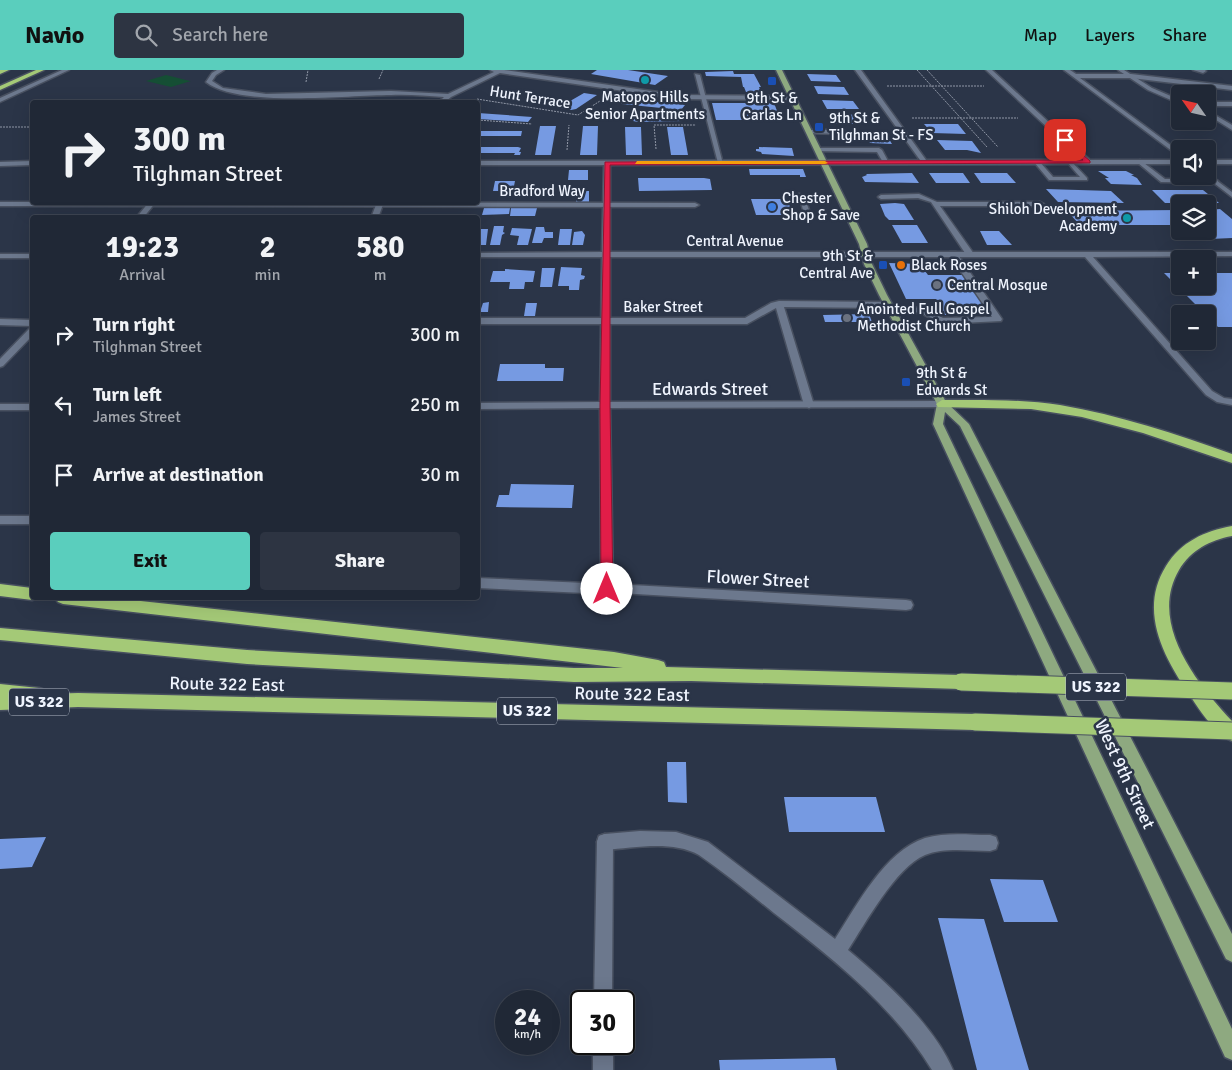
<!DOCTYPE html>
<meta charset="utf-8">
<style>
body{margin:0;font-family:Signika,sans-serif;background:#2d3442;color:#f1f3f6;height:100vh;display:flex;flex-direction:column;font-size:19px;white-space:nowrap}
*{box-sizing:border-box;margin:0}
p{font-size:16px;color:#a2a6ad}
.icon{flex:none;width:28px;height:28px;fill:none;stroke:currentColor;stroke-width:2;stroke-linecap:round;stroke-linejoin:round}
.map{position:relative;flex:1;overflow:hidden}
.drawer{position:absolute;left:30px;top:145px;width:450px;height:385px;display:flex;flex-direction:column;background:#202836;border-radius:5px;box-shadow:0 5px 20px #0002,0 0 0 1px #3d4451}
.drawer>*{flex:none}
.top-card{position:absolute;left:30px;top:30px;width:450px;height:105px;border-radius:5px;box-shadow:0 5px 20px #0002,0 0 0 1px #3d4451;background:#202836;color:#f1f3f6;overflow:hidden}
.needle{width:32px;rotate:304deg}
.buttons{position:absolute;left:1171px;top:15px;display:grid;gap:10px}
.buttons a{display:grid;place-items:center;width:45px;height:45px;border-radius:5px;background:#202836;box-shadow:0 5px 20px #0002,0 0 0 1px #3d4451;font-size:25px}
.speed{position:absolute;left:495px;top:920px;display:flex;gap:10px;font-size:25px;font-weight:700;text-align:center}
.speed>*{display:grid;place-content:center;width:65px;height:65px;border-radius:50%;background:#202836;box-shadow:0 5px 20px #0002,0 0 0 1px #3d4451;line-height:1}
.speed small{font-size:12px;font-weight:400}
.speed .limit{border:2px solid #111;border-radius:8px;background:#fff;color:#111}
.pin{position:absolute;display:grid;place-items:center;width:42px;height:42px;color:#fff;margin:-21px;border-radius:10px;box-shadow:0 2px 8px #0006}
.me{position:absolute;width:55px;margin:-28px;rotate:0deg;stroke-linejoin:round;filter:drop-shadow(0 0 4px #0008)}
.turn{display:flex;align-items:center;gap:18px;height:105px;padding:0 20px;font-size:22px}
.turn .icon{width:65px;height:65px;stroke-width:2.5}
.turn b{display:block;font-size:35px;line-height:42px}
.eta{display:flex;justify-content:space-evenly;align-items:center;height:85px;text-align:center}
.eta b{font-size:30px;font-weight:700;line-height:35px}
.cta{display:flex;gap:10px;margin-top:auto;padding:10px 20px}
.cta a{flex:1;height:58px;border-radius:5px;background:#5acebd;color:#111;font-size:20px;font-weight:700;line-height:58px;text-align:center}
.cta a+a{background:#2d3442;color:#f1f3f6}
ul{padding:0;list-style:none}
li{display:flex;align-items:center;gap:15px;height:70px;padding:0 20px}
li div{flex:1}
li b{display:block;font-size:19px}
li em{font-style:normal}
header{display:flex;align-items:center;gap:30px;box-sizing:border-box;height:70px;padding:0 25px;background:#5acebd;color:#111}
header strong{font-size:24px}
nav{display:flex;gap:28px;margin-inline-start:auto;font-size:18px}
.search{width:350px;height:45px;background:#2d3442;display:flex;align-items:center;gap:12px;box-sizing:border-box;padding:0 18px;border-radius:5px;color:#a2a6ad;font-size:19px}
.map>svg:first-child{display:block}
.green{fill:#154e34}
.building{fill:#769ae2}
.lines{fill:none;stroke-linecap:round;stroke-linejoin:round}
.lane-casing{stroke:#485060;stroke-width:3}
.street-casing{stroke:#485060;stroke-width:3}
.primary-casing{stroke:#485060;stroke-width:3}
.highway-casing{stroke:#485060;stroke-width:3}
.path{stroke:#9198a7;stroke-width:1;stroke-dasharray:2 1;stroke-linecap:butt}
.lane{fill:#6c788d;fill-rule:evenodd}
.street{fill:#6c788d;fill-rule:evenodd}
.primary{fill:#8ea980;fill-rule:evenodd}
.highway{fill:#a4c977;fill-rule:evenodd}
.highway-bridge-casing{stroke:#485060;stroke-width:19;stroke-linecap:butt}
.highway-bridge{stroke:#a4c977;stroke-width:17}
.route{fill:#e11d48;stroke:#92132f}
.slow{fill:#f59e0b}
.culture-dot{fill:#0f9aa8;stroke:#2b3548;stroke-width:2}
.transit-dot{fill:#1a4fb4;stroke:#2b3548;stroke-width:2}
.shop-dot{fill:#3f7fe0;stroke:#2b3548;stroke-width:2}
.food-dot{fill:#e8710a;stroke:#2b3548;stroke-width:2}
.worship-dot{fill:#6b7280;stroke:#2b3548;stroke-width:2}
.labels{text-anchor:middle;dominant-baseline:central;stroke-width:5;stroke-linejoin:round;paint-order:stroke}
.far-street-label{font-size:15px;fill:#eff4fe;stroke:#2b3548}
.far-poi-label{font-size:15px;fill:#eff4fe;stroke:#2b3548;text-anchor:start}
.shield{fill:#2b3548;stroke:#b4bbc7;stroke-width:1}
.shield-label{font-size:16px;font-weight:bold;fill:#eff4fe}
.street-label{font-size:18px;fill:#eff4fe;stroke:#2b3548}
</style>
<header>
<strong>Navio</strong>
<div class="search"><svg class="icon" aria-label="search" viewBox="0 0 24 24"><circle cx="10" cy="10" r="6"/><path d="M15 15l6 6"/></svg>Search here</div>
<nav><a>Map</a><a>Layers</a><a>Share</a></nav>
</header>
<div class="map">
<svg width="1232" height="1000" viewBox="0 0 1232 1000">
<rect width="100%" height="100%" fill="#2b3548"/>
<!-- green -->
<path class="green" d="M 166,5 L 190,11 L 191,11 L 171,17 L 146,11 Z"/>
<!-- building -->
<path class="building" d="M 597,0 L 628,0 L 668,6 L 655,15 L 591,4 Z
M 733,1 L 734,4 L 754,4 L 761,17 L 759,17 L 761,22 L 746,22 L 744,17 L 743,17 L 741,7 L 706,6 L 705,2 Z
M 807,4 L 836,5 L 841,12 L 811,11 Z
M 814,16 L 844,17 L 849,25 L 818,24 Z
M 584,23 L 597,25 L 576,39 L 571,40 L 558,38 Z
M 617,28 L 621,28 L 685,35 L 681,40 L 612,33 Z
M 822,30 L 853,31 L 859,39 L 827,39 Z
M 712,33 L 774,33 L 779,46 L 765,46 L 767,50 L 716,50 Z
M 478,43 L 532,47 L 528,52 L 478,49 Z
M 830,44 L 863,45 L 869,54 L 835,54 Z
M 633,46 L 682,46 L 683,51 L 638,52 L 633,51 Z
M 924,54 L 958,54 L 966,64 L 932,63 Z
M 540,56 L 556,56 L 551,85 L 535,85 Z
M 583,56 L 598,56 L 597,85 L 580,85 Z
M 625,57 L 641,57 L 642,85 L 626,85 Z
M 667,57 L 683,57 L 688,85 L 671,85 Z
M 478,61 L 522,61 L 521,66 L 478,66 Z
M 864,61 L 884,61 L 892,74 L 870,73 Z
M 937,70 L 972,71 L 981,83 L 967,80 L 945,80 Z
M 478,77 L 518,77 L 521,78 L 519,82 L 521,82 L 520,85 L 514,85 L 515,83 L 478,83 Z
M 759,77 L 792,78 L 794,86 L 762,84 L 761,82 L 756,81 L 756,79 L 759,79 Z
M 749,99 L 803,99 L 806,107 L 800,107 L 800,105 L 750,105 Z
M 569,100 L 588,100 L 588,110 L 568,110 Z
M 1098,101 L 1126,101 L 1134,105 L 1131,105 L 1137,108 L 1142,115 L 1111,114 L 1105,108 L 1109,108 Z
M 912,103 L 919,113 L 865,112 L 862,107 L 867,105 L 866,104 Z
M 929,103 L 963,103 L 970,113 L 936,113 Z
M 974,103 L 1007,103 L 1016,113 L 981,113 Z
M 638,108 L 704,108 L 710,109 L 712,120 L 639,121 Z
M 495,111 L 515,111 L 513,121 L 493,121 Z
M 1046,119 L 1111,121 L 1124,133 L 1058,132 Z
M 1152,120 L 1203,120 L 1219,133 L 1165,133 Z
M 576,121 L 589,121 L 589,132 L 576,132 Z
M 751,129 L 787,129 L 793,145 L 756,145 Z
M 895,133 L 904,134 L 914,150 L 889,150 L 885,146 L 880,134 Z
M 484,138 L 510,138 L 509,144 L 482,145 Z
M 511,138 L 537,138 L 535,146 L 510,146 Z
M 1220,139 L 1232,149 L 1232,168 L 1210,169 L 1202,161 L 1208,161 L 1208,140 Z
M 1180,140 L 1180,155 L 1080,155 L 1067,141 Z
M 892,155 L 917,155 L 928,173 L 902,173 Z
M 494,156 L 504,156 L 503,162 L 505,163 L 502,165 L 500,175 L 490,175 Z
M 536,157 L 544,157 L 545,162 L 553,162 L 553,168 L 544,168 L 542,173 L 532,173 Z
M 512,158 L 532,159 L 528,175 L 517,175 L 519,166 L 510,165 Z
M 478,159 L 488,159 L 486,175 L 478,175 Z
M 560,159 L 572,159 L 570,175 L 558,175 Z
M 582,161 L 585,165 L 583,175 L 572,175 L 574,162 Z
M 980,161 L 999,161 L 1012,175 L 987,175 Z
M 889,193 L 920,194 L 928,205 L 964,205 L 991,244 L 945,245 L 936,229 L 906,229 Z
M 561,197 L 582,198 L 581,205 L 585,206 L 584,209 L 580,210 L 579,220 L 569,220 L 569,216 L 558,216 Z
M 542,198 L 555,198 L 552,217 L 540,217 Z
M 505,199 L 535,201 L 533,212 L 525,212 L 524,219 L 509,219 L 510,212 L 490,212 L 493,201 L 505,201 Z
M 1164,203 L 1180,203 L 1180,216 L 1208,216 L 1208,203 L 1232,203 L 1232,257 L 1218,257 L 1208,247 L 1208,244 L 1205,244 Z
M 489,232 L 488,242 L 480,242 L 483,233 Z
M 526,233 L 537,233 L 535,246 L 524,246 Z
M 869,244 L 872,252 L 825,252 L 823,245 Z
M 500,294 L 545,294 L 545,298 L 564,298 L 563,311 L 497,311 Z
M 511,414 L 574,415 L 572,438 L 496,437 L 499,425 L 509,425 Z
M 667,692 L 686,692 L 687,733 L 668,732 Z
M 784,727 L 876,727 L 885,762 L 789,762 Z
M 46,767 L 32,797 L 0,799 L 0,769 Z
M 990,809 L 1043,810 L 1058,852 L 1004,852 Z
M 938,848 L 984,849 L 1029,1000 L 977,1000 Z
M 835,988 L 837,1000 L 720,1000 L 719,990 Z"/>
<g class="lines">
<defs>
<path id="lane" d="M 1118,0 L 1124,0 L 1152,18 L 1180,30 L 1180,34 L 1148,20 Z
M 1193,0 L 1205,0 L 1206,1 L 1203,3 Z
M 695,4 L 700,5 L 723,94 L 718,93 Z
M 1208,32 L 1232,32 L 1232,36 L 1208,36 Z
M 1208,41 L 1232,55 L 1232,60 L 1208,45 Z
M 809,60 L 843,60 L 860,68 L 857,70 L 843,66 L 841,64 L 807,63 Z
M 817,78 L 879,78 L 882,80 L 889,93 L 884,94 L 877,82 L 815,81 L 815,79 Z
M 1070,90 L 1087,108 L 1087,110 L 1049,110 L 1034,92 L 1039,91 L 1053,107 L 1080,107 L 1067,92 Z
M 1140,90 L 1165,109 L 1215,109 L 1218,111 L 1215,113 L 1161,112 L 1138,93 L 1138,91 Z
M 799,124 L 804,125 L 811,146 L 804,144 Z
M 919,124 L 937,132 L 1040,132 L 1044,134 L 1040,136 L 940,136 L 974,184 L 970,186 L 967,186 L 931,132 L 918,128 L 881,129 L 878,127 L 881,125 Z
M 0,132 L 695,133 L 699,135 L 695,137 L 0,136 Z
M 950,182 L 956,182 L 1002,249 L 1001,251 L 941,254 L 921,243 L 890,242 L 887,241 L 887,238 L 784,237 L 814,335 L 809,338 L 804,335 L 776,238 L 747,254 L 478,254 L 478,248 L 745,248 L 771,233 L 779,231 L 888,232 L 891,233 L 891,236 L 923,238 L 943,248 L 992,247 L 949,184 Z
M 0,249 L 32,250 L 32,256 L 0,255 Z
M 0,446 L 32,446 L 32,454 L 0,454 Z
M 478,508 L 607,514 L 612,516 L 613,519 L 612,522 L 607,524 L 478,518 Z
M 640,761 L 676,762 L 708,772 L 835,869 C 857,835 885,781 925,768 C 946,762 969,765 990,765 L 996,767 L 998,773 L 996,779 L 990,781 C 970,781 944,777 925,785 C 896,797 865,854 848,880 C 885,911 934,955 953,1000 L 932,1000 C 893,936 832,888 774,843 C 749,823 725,803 699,785 C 672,770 634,778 605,780 L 599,778 L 597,772 L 599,766 L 605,764 Z"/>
<path id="street" d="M 62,0 L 69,0 L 0,32 L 0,28 Z
M 217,0 L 224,0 L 216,5 L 212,11 L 223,18 L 266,24 L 391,21 L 448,24 L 494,2 L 490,0 L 504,0 L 679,25 L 792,26 L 795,28 L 792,30 L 679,29 L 500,3 L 451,27 L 445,32 L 439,32 L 444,27 C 426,26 408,24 391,25 C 347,25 239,38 206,12 L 212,3 Z
M 855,0 L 861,0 L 926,90 L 1082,90 L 986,0 L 992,0 L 1090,90 L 1180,90 L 1180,94 L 610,95 L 610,182 L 1232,182 L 1232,186 L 1093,187 L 1212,321 L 1224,328 L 1232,329 L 1232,335 L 1217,332 L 1206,325 L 1085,187 L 610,187 L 610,332 L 942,331 L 947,334 L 942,337 L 610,338 L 613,514 L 906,530 L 911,531 L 913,535 L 911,539 L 906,540 L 602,522 L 601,519 L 600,338 L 478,339 L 478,333 L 600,332 L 602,187 L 478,187 L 478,183 L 602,182 L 604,95 L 478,95 L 478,91 L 920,90 Z
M 1064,0 L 1070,0 L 1076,4 L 1131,4 L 1232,16 L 1232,20 L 1131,8 L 1080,8 L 1180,82 L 1180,87 Z
M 1208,90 L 1232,90 L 1232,94 L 1208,94 Z
M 32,91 L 32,95 L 0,96 L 0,92 Z
M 1208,104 L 1232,122 L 1232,127 L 1206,107 Z
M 149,132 L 156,132 L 143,148 L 136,148 Z
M 377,132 L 384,132 L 378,148 L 371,148 Z
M 0,184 L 32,184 L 32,188 L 0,188 Z
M 32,258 L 32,266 L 3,296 L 0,297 L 0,289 L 29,259 Z
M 0,334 L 32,334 L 32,340 L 0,340 Z
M 605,764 L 611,766 L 613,772 L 612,931 L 594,931 L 597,772 L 599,766 Z
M 593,974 L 613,974 L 613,1000 L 593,1000 Z"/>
<path id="primary" d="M 776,0 L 782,0 L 867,174 L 872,194 L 887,225 L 946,332 L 969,354 L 1232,864 L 1232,892 L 1226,889 L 960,356 L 945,342 L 943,354 L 1232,959 L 1232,990 L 1225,987 L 933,354 L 937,334 L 879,225 L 864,194 L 859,174 Z"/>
<path id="highway" d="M 0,0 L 9,0 L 0,4 Z
M 36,0 L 44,0 L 0,20 L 0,16 Z
M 942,330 C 981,330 1021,329 1060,335 C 1119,345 1176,364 1232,384 L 1232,393 L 1143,363 L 1082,347 L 1031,339 L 938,337 L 936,334 Z
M 1232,456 L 1232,466 C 1210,470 1191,480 1179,500 C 1148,553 1197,614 1232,651 L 1232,671 C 1216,665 1200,641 1191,627 C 1164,588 1138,541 1166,496 C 1181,472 1204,461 1232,456 Z
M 0,514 L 32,518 L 32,528 L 38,528 L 32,530 L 0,526 Z
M 55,528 L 113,528 L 614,582 L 658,590 L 664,592 L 666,597 L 961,605 L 967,607 L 969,612 L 967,617 L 961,619 L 691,611 L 574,612 L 247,594 L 0,570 L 0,558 L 247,580 L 574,598 L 623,598 L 63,534 L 58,532 Z
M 0,614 L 39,618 L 45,620 L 47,624 L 78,623 L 975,644 L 981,647 L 984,652 L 981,657 L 975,660 L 78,637 L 0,640 Z"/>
</defs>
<!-- lane casing -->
<use href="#lane" class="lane-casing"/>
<!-- street casing -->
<use href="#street" class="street-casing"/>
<!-- primary casing -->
<use href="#primary" class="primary-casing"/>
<!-- highway casing -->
<use href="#highway" class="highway-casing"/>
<!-- path -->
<path class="path" d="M 917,0 L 987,77
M 927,0 L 998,77
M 379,9 L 383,0
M 306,12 L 308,0
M 887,16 L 984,16
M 477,29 L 578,45 L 600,31
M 912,48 L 1018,48
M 478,50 L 532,54
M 0,57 L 32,57
M 656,79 L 654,55 L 696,55
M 567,80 L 569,55"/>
<!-- lane -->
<use href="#lane" class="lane"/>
<!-- street -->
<use href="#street" class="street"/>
<!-- primary -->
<use href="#primary" class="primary"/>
<!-- highway -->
<use href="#highway" class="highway"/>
<defs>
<path id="highway-bridge" d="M 961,612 L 1232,621
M 975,652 L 1232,661"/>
</defs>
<!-- highway-bridge casing -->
<use href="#highway-bridge" class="highway-bridge-casing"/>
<!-- highway-bridge -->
<use href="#highway-bridge" class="highway-bridge"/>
</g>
<!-- route -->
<path class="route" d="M 1065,69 L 1090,91 L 1090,93 L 610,95 L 610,336 L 613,519 L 607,524 L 603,522 L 601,519 L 600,336 L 605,92 L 1083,90 L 1063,71 Z"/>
<!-- slow -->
<path class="slow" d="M 637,91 L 825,91 L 828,93 L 825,94 L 635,94 Z"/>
<!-- markers -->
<g class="culture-dot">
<circle cx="645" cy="10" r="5"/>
<circle cx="1127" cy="148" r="5"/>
</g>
<g class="transit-dot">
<rect x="767" y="6" width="10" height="10" rx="2.5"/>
<rect x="814" y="52" width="10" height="10" rx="2.5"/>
<rect x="878" y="190" width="10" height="10" rx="2.5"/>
<rect x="901" y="307" width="10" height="10" rx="2.5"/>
</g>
<circle class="shop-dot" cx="772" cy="137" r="5"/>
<circle class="food-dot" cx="901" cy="195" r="5"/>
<g class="worship-dot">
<circle cx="937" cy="215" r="5"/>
<circle cx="847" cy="248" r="5"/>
</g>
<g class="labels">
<!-- far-street labels -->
<g class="far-street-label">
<text transform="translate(530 27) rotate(9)">Hunt Terrace</text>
<text x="542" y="121">Bradford Way</text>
<text x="735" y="171">Central Avenue</text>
<text x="663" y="237">Baker Street</text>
</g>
<!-- far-poi labels -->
<g class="far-poi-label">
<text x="645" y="27" text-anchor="middle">Matopos Hills<tspan x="645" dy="17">Senior Apartments</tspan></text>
<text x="772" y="28" text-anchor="middle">9th St &amp;<tspan x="772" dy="17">Carlas Ln</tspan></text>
<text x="829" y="48">9th St &amp;<tspan x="829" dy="17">Tilghman St - FS</tspan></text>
<text x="782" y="128">Chester<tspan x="782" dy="17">Shop &amp; Save</tspan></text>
<text x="1117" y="139" text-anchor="end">Shiloh Development<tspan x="1117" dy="17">Academy</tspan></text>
<text x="873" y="186" text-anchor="end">9th St &amp;<tspan x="873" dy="17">Central Ave</tspan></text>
<text x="911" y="195">Black Roses</text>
<text x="947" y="215">Central Mosque</text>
<text x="857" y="239">Anointed Full Gospel<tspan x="857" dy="17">Methodist Church</tspan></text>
<text x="916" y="303">9th St &amp;<tspan x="916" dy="17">Edwards St</tspan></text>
</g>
<!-- shield labels -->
<g class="shield">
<rect x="1066" y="603.5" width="60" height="27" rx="4"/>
<rect x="9" y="618.5" width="60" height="27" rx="4"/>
<rect x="497" y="627.5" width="60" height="27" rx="4"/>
</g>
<g class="shield-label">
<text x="1096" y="617">US 322</text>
<text x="39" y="632">US 322</text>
<text x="527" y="641">US 322</text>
</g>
<!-- street labels -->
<g class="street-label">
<text x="710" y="319">Edwards Street</text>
<text transform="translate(758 509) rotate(3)">Flower Street</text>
<text transform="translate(227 614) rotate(1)">Route 322 East</text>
<text transform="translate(632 624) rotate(1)">Route 322 East</text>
<text transform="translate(1125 704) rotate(65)">West 9th Street</text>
</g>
</g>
</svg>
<div class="buttons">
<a><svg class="needle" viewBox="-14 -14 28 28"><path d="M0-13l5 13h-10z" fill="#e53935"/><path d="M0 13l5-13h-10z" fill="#a2a6ad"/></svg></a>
<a><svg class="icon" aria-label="sound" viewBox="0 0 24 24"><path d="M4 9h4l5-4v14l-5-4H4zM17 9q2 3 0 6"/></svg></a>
<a><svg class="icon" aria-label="layers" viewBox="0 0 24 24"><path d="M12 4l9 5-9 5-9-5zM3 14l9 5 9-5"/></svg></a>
<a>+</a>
<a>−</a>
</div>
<div class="speed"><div>24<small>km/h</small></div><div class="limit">30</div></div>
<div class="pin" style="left:1065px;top:70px;background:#d93025"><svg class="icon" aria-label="arrive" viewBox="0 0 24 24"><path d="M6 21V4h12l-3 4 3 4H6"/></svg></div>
<svg class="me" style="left:607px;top:519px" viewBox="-20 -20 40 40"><circle r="19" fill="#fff"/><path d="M0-13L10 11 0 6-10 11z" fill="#e11d48"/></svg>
<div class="top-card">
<div class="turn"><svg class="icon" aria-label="right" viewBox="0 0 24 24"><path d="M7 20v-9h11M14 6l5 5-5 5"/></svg><div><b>300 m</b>Tilghman Street</div></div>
</div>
<section class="drawer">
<div class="eta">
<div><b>19:23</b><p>Arrival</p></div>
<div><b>2</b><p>min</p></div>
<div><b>580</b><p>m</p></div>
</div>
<ul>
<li><svg class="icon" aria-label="right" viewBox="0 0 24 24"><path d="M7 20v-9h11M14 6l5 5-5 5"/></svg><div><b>Turn right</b><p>Tilghman Street</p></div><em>300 m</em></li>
<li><svg class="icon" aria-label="left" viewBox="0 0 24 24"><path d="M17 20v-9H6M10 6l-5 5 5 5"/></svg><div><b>Turn left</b><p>James Street</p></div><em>250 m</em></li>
<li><svg class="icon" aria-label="arrive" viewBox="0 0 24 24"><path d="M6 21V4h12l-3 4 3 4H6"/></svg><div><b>Arrive at destination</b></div><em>30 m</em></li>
</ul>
<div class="cta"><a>Exit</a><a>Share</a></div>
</section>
</div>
